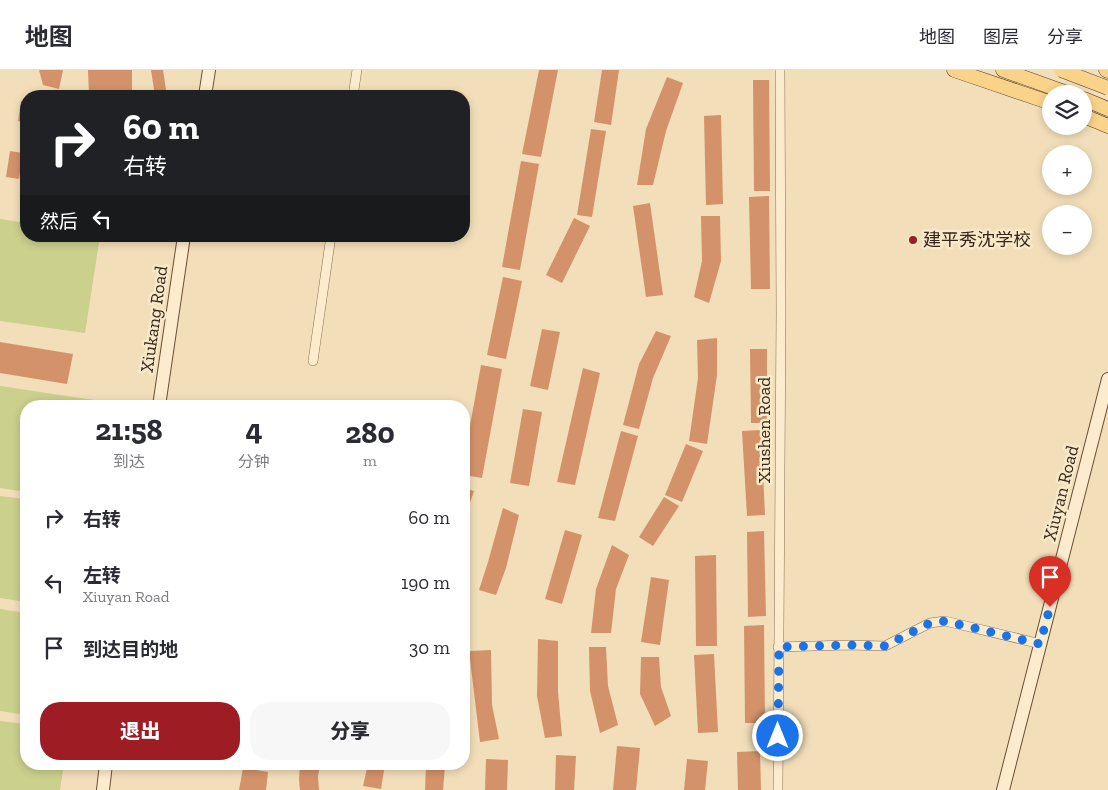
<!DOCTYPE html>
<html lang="zh">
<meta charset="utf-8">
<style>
body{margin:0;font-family:"Zilla Slab","Noto Sans SC",serif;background:#f7f7f7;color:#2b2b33;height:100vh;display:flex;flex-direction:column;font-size:19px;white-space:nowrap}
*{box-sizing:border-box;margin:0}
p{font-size:16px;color:#7c7c81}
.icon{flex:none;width:28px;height:28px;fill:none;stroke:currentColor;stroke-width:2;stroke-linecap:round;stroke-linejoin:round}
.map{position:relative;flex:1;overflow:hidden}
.details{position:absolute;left:20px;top:330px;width:450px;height:370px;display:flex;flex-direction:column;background:#fff;border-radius:20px;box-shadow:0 2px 8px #0003}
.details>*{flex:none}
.guide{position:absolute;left:20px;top:20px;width:450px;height:152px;border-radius:20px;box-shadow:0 2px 8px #0003;background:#202124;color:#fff;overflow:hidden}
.buttons{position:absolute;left:1042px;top:15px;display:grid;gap:10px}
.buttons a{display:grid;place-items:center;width:50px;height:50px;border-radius:50%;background:#fff;box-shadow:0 2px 8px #0003;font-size:25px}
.pin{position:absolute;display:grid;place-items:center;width:42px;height:42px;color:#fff;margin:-51px -21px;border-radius:50% 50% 50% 0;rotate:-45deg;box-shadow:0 0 5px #0007}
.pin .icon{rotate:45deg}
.me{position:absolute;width:55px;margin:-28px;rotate:0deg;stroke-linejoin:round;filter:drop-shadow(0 0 4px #0008)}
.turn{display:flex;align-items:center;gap:18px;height:105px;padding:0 20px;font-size:22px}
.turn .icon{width:65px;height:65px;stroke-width:2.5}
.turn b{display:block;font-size:35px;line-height:42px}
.then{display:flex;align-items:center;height:48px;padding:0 20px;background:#0003;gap:10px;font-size:19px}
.eta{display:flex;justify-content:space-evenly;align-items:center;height:85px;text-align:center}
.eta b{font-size:30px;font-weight:800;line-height:35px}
.button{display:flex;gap:10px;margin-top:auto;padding:10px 20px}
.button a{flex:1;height:58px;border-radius:20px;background:#9e1d24;color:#fff;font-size:20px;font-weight:800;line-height:58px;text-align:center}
.button a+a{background:#f7f7f7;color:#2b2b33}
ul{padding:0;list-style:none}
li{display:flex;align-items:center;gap:15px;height:65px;padding:0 20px}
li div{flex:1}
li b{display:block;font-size:19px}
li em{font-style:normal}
header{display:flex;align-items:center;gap:30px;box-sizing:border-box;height:70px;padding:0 25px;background:#fff;border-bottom:1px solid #e1e1e2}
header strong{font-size:24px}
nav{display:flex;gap:28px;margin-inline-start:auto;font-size:18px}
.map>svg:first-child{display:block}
.green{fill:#cbd08d}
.building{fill:#d4926b}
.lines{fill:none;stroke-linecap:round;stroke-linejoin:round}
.street-casing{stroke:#896d52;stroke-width:10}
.secondary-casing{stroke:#6b4e36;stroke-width:14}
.primary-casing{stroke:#563b28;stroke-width:15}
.street{stroke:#fceccd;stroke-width:9}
.secondary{stroke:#fceccd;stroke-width:12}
.primary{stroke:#fad38b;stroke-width:14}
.primary-bridge-casing{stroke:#563b28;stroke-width:15;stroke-linecap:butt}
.primary-bridge{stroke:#fad38b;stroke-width:14}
.route{stroke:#1a73e8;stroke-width:9;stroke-dasharray:0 16.2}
.poi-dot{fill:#9e1d24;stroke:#f8e9c9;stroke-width:2}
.labels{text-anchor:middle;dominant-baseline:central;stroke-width:5;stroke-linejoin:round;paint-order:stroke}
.poi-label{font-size:18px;fill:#372619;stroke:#f8e9c9;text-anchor:start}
.street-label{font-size:18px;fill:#372619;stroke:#f8e9c9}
</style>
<header>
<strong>地图</strong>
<nav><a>地图</a><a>图层</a><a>分享</a></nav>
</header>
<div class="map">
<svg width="1108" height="720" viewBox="0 0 1108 720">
<rect width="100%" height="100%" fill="#f2deb9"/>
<!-- green -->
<path class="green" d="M 0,149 L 26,153 L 26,166 L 100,166 L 85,263 L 0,251 Z
M 0,316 L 114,333 L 114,336 L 26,336 L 26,422 L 0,418 Z
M 0,426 L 26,429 L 26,532 L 0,528 Z
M 0,539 L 26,543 L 26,645 L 0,641 Z
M 0,651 L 26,654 L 26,694 L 64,694 L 60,720 L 0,720 Z"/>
<!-- building -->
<path class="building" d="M 39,0 L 63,0 L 59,19 L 43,15 Z
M 88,0 L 132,0 L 132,26 L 89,26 Z
M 151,0 L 163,0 L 167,26 L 155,26 Z
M 539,0 L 558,0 L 541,87 L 522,84 Z
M 602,0 L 619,0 L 611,55 L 594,52 Z
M 667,7 L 683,13 L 666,61 L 653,115 L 637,115 L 646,59 Z
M 753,10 L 769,10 L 770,121 L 754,121 Z
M 21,31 L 26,32 L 26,53 L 18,51 Z
M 721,45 L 723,134 L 706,135 L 704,46 Z
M 591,59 L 606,61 L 592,147 L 577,145 Z
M 10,81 L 23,83 L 19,109 L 6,107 Z
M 521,91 L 539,94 L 520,200 L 502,197 Z
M 769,126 L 770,219 L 751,219 L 749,127 Z
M 650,133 L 663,225 L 646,227 L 633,136 Z
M 701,146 L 720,146 L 721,191 L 709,233 L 694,227 L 702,191 Z
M 574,148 L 590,156 L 562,213 L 546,205 Z
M 503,207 L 522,211 L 506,289 L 487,285 Z
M 542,259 L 560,262 L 548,320 L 530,316 Z
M 656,261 L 671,266 L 653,308 L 639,359 L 623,355 L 639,294 Z
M 717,268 L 717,305 L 707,374 L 689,371 L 698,308 L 697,270 Z
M 0,272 L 73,284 L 67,314 L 0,303 Z
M 750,279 L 767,279 L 767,353 L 751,353 Z
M 481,295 L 502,299 L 482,408 L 464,405 L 464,389 Z
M 583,298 L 600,303 L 575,415 L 557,412 Z
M 523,339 L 542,342 L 529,416 L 510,413 Z
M 761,360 L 765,445 L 747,446 L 742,361 Z
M 621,361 L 638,366 L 615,451 L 598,448 Z
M 686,374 L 703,381 L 682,432 L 665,425 Z
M 464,418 L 474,421 L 464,450 Z
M 664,427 L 679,436 L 653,476 L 639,467 Z
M 503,438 L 519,445 L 506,498 L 496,525 L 479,520 L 488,492 Z
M 565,460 L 582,465 L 562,534 L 545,529 Z
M 764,461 L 766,546 L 748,547 L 747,462 Z
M 612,475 L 629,485 L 616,519 L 611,563 L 591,563 L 596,519 Z
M 716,485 L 717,576 L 696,576 L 695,486 Z
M 651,507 L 669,510 L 660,575 L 641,572 Z
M 764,555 L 765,653 L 745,653 L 744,556 Z
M 538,569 L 558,571 L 558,622 L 562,666 L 545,668 L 537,626 Z
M 589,577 L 606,577 L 608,616 L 618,655 L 600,663 L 590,621 Z
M 491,580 L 492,635 L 499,669 L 480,672 L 469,581 Z
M 714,584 L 718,662 L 698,663 L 694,585 Z
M 641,587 L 659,587 L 661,617 L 671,646 L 655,656 L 640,624 Z
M 617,676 L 640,678 L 636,720 L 613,720 Z
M 760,681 L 761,720 L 738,720 L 737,682 Z
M 556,685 L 576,686 L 574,720 L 555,720 Z
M 486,689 L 508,690 L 507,720 L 485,720 Z
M 687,689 L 708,691 L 705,720 L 684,720 Z
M 300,694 L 320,694 L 318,707 L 319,720 L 300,720 L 299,710 Z
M 368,694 L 385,694 L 381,719 L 363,716 Z
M 426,695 L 445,696 L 443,720 L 425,720 Z
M 243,698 L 268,702 L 266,720 L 239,720 Z"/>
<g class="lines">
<defs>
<path id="street" d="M 353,26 L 357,0
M 313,291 L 331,166
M 778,577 L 849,575 L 885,576 L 930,553 L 945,551 L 1041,574
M 778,720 L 781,243 L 780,0"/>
<path id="secondary" d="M 205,26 L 209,0
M 159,336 L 184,166
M 103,720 L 106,694
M 1003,720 L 1108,309"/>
<path id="primary" d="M 954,0 L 1051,33
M 1003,0 L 1070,24
M 1106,0 L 1108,1
M 1084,29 L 1108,39
M 1084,46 L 1108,56"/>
</defs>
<!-- street casing -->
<use href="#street" class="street-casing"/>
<!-- secondary casing -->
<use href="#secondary" class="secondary-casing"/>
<!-- primary casing -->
<use href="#primary" class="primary-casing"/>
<!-- street -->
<use href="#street" class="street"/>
<!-- secondary -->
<use href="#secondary" class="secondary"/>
<!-- primary -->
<use href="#primary" class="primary"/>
<defs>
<path id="primary-bridge" d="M 1061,0 L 1108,18"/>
</defs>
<!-- primary-bridge casing -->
<use href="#primary-bridge" class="primary-bridge-casing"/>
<!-- primary-bridge -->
<use href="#primary-bridge" class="primary-bridge"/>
</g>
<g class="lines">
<!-- route -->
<path class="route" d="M 778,666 L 779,577 L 849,575 L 885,576 L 930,553 L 945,551 L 1040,574 L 1050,537"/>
</g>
<!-- markers -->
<circle class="poi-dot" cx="913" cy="170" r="5"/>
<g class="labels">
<!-- poi labels -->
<g class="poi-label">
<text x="923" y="170">建平秀沈学校</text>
</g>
<!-- street labels -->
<g class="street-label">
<text transform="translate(154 249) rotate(-82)">Xiukang Road</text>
<text transform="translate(764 360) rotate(-90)">Xiushen Road</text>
<text transform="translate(1061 423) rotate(-76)">Xiuyan Road</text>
</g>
</g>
</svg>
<div class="buttons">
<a><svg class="icon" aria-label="layers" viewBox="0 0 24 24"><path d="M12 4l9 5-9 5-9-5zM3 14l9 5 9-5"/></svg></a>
<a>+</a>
<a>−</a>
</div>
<div class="pin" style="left:1050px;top:537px;background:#d93025"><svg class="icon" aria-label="arrive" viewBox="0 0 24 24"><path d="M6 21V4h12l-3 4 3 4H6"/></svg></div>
<svg class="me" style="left:778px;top:666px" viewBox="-20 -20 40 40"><circle r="17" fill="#1a73e8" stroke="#fff" stroke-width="3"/><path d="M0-11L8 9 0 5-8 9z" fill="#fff"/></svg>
<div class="guide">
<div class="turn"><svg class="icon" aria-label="right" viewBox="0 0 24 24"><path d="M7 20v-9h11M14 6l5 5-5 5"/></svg><div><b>60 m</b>右转</div></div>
<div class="then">然后<svg class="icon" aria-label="left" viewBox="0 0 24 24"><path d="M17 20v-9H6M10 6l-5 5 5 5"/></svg></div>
</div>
<section class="details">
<div class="eta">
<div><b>21:58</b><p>到达</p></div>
<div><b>4</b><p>分钟</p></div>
<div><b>280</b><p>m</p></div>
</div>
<ul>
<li><svg class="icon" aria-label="right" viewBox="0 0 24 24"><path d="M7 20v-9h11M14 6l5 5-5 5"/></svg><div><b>右转</b></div><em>60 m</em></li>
<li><svg class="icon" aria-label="left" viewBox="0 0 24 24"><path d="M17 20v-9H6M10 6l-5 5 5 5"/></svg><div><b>左转</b><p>Xiuyan Road</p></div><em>190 m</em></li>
<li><svg class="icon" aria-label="arrive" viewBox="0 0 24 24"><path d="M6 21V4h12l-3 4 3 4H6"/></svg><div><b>到达目的地</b></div><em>30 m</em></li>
</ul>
<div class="button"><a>退出</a><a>分享</a></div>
</section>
</div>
